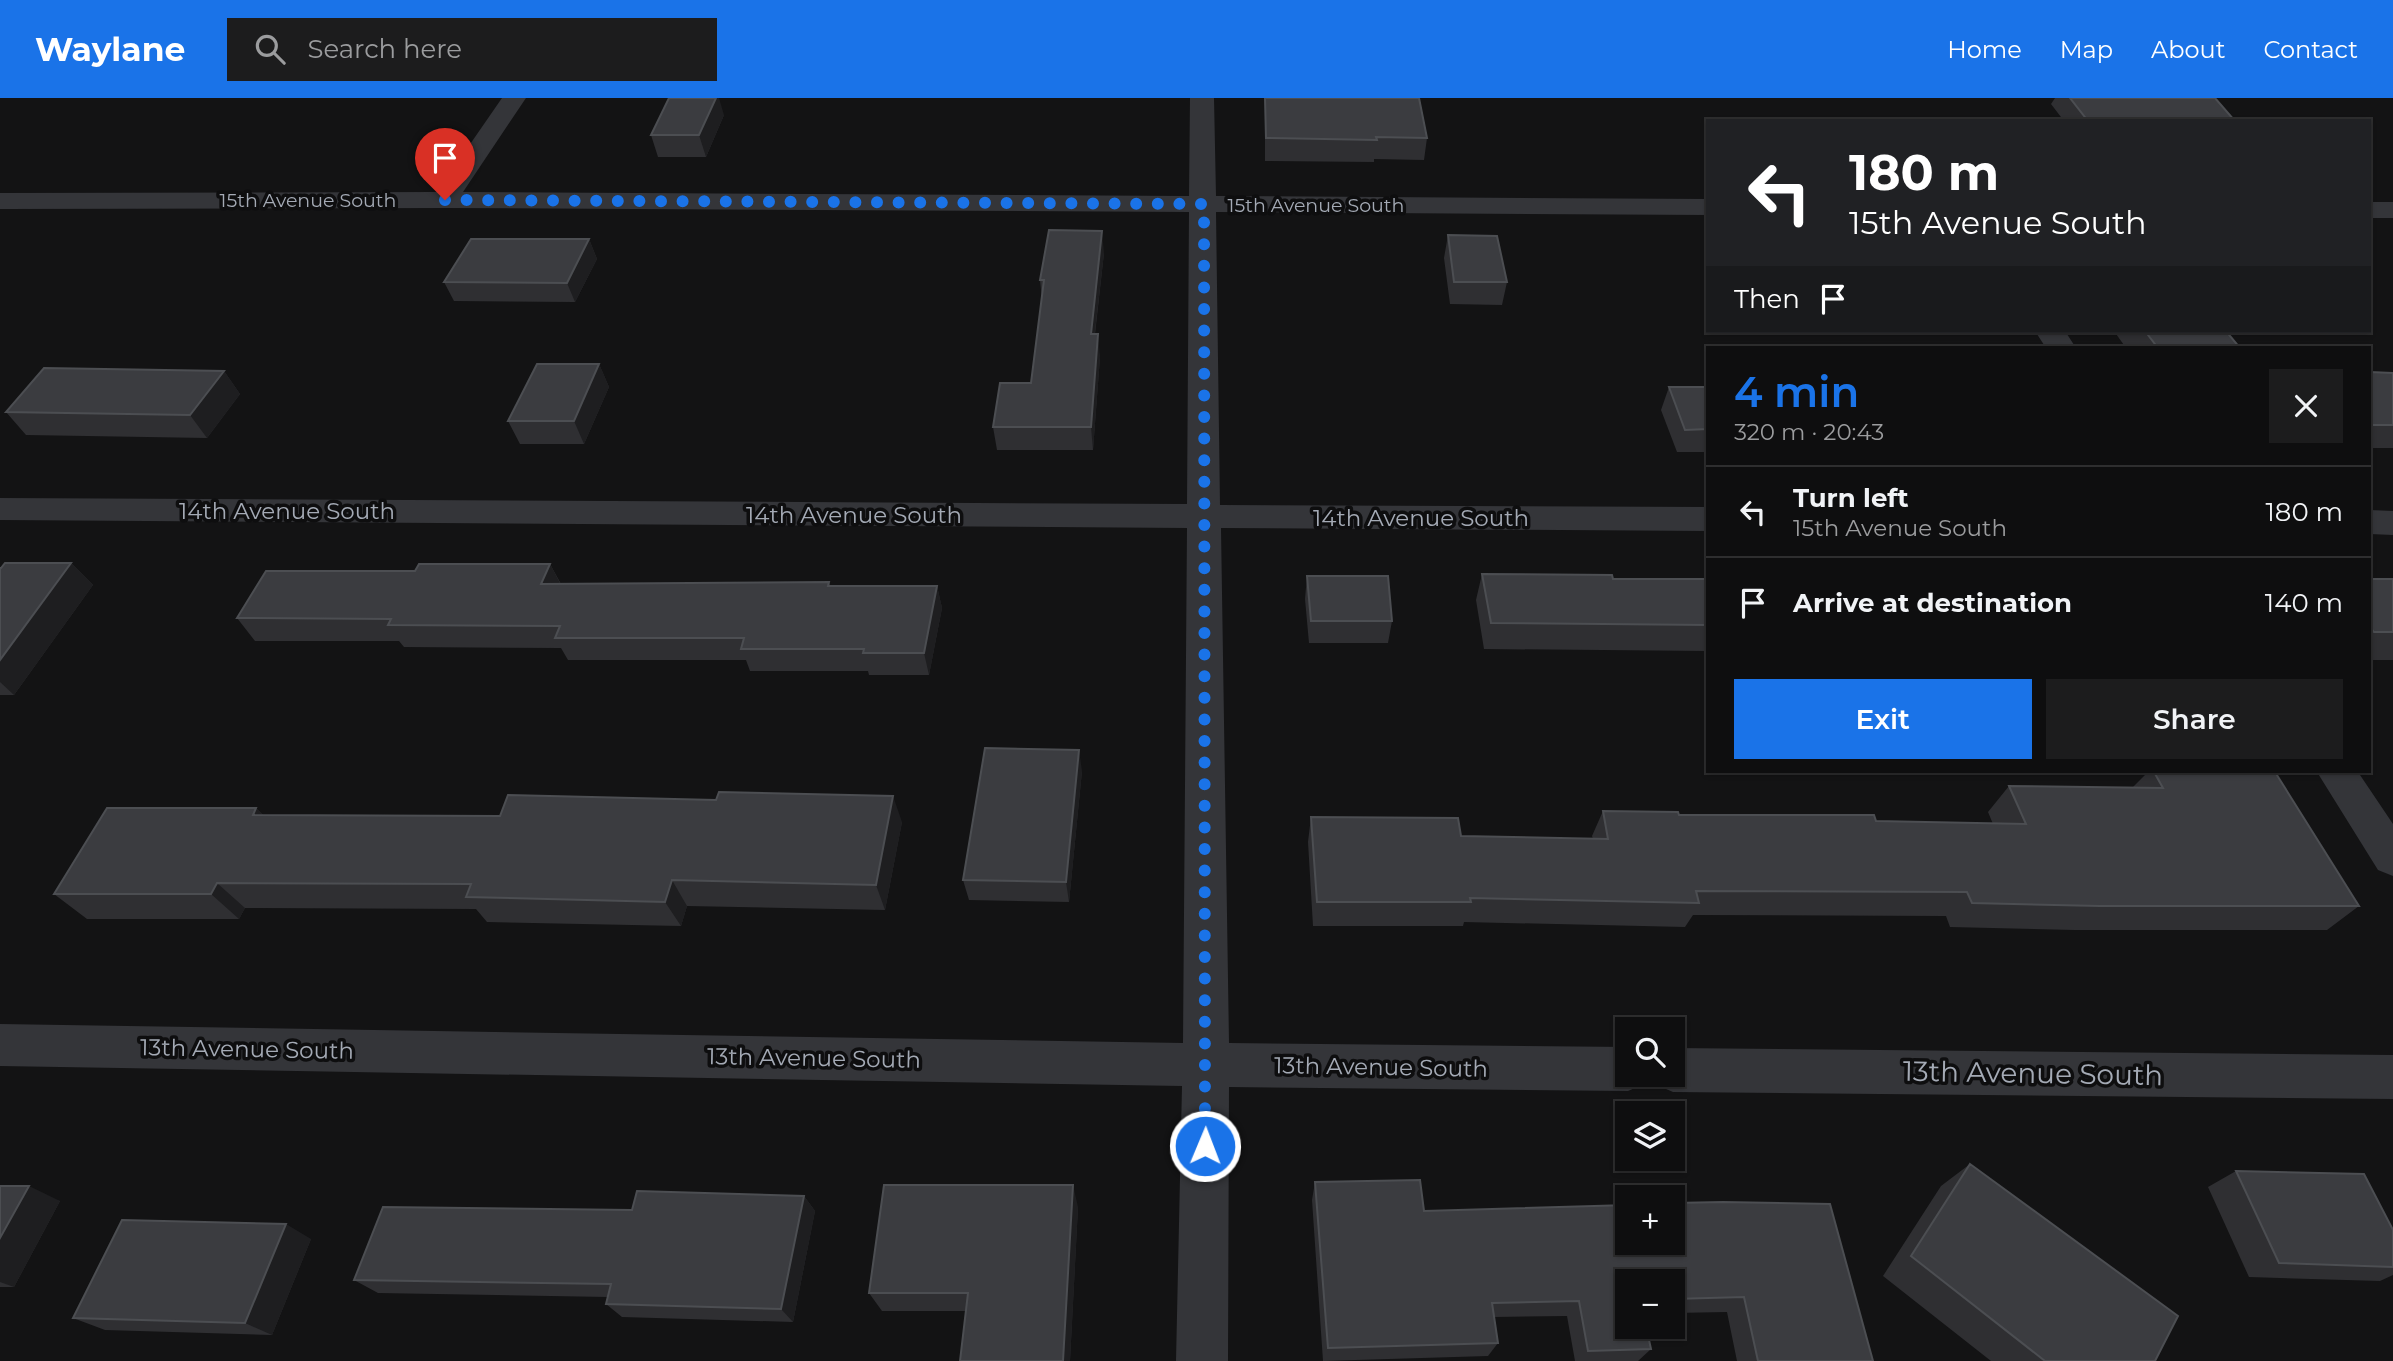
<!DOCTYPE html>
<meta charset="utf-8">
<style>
body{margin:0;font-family:Montserrat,sans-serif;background:#1c1c1d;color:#f1f3f6;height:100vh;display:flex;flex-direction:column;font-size:26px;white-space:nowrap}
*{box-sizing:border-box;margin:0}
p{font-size:23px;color:#9b9c9e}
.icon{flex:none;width:38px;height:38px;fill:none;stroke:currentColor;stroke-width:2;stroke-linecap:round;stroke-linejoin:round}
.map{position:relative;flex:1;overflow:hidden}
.sheet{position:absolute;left:1706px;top:248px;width:665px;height:427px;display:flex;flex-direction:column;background:#0e0e0f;border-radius:0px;box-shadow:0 2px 5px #0004,0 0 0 2px #2e2e2f}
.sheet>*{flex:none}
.guide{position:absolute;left:1706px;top:21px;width:665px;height:214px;border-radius:0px;box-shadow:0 2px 5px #0004,0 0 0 2px #2e2e2f;background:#202124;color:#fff;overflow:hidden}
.fabs{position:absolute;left:1615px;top:919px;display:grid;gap:14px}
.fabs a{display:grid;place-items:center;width:70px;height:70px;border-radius:0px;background:#0e0e0f;box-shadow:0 2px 5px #0004,0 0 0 2px #2e2e2f;font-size:35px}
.pin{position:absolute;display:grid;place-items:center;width:60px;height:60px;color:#fff;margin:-72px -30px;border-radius:50% 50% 50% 0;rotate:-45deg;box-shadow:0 0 7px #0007}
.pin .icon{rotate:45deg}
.me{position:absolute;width:77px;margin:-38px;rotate:1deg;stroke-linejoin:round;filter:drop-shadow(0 0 5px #0008)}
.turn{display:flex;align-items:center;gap:24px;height:147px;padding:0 28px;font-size:32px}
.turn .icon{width:91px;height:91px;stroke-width:2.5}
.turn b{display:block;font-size:49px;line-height:60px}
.then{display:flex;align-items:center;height:66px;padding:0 28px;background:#0003;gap:14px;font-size:26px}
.round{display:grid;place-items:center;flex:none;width:74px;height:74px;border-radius:0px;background:#1c1c1d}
.overview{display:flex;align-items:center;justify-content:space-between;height:119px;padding:0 28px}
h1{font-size:42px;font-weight:600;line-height:52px;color:#1a73e8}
.cta{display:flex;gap:14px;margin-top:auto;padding:14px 28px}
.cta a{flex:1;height:80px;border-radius:0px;background:#1a73e8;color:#fff;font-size:28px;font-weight:600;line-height:80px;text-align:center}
.cta a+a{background:#1c1c1d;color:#f1f3f6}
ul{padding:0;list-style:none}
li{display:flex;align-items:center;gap:21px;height:91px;padding:0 28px;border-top:2px solid #2e2e2f}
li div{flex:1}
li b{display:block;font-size:26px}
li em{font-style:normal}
header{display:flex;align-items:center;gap:42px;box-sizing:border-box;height:98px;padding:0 35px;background:#1a73e8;color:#fff}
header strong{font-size:33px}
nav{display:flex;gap:38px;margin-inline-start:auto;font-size:24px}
.search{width:490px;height:63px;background:#1c1c1d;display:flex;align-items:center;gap:18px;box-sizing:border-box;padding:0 24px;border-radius:0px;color:#9b9c9e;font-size:26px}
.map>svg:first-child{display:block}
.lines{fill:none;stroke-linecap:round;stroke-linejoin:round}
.street{fill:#343539;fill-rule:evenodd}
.wall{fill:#2f2f32}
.shaded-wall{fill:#1e1e20}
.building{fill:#3b3c40;stroke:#4c4e52;stroke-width:2}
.route{stroke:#1a73e8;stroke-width:12;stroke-dasharray:0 21.6}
.labels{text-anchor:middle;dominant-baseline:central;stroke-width:7;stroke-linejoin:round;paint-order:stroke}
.far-street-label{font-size:19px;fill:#a4aab5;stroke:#0e0e0f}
.street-label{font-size:23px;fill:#a4aab5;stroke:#0e0e0f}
.near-street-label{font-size:28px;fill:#a4aab5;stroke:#0e0e0f}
</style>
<header>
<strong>Waylane</strong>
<div class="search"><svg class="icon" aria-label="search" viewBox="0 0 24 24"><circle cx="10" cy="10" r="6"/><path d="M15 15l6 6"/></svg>Search here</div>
<nav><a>Home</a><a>Map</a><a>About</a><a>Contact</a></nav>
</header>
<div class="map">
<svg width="2393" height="1263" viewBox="0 0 2393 1263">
<rect width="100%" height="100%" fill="#131314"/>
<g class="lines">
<!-- street -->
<path class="street" d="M 502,0 L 526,0 L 463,94 L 1189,98 L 1190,0 L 1214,0 L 1216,98 L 1708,101 L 1708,117 L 1216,114 L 1220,407 L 1708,409 L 1708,433 L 1221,430 L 1229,945 L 1628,949 L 1628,976 L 1649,976 L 1644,986 L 1628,993 L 1229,989 L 1228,1263 L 1176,1263 L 1182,988 L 0,968 L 0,926 L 1183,945 L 1187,430 L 0,422 L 0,400 L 1187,406 L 1189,114 L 445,110 L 0,111 L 0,95 L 437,94 Z
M 2370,104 L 2393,104 L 2393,120 L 2370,120 Z
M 2035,233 L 2065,233 L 2076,250 L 2046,250 Z
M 2370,412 L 2393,413 L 2393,437 L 2370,436 Z
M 2317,674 L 2358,674 L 2393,726 L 2393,778 L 2378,772 Z
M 1673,950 L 2393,957 L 2393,1001 L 1673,994 L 1657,987 L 1652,976 L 1673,976 Z"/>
</g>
<!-- wall -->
<path class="wall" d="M 1265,0 L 1419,0 L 1427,40 L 1424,62 L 1374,61 L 1374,64 L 1265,63 Z
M 2055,0 L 2215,0 L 2235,23 L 2064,23 L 2051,6 Z
M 724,17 L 706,59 L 658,59 L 651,37 Z
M 1448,137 L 1507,184 L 1502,207 L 1450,206 L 1444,160 Z
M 589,141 L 597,161 L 575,204 L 454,203 L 444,184 Z
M 1104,155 L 1095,236 L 1100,259 L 1093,352 L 997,352 L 993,329 L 1031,285 L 1042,201 L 1040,182 Z
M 2114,233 L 2226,233 L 2240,250 L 2126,250 Z
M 599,266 L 609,289 L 584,346 L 520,346 L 508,323 Z
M 224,273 L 240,296 L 207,340 L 26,337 L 6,314 Z
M 2370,274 L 2393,275 L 2393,350 L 2370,350 Z
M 1669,289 L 1708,289 L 1708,354 L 1677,354 L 1661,312 Z
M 71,465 L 93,487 L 14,597 L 0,597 L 0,470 Z
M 550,466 L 561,486 L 829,484 L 830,488 L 937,488 L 942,510 L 929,577 L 869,577 L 868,573 L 750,573 L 746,562 L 568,562 L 561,550 L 404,549 L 399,543 L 255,543 L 237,520 L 415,473 Z
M 1482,476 L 1613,481 L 1708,481 L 1708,553 L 1484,551 L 1476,502 Z
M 1307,478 L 1392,523 L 1388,545 L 1309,545 L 1305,501 Z
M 2370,481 L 2393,481 L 2393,562 L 2370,562 Z
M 1082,673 L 1069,804 L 969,802 L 963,782 Z
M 2148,674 L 2275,674 L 2359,808 L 2327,832 L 2075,832 L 1950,829 L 1946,818 L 1693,817 L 1685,829 L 1464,824 L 1463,828 L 1313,828 L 1308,744 L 1311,719 L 1461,738 L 1593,741 L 1592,738 L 1603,713 L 1679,717 L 1993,726 L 1988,714 L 2009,688 L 2132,690 Z
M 256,710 L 263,717 L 500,718 L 902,724 L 885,812 L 687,808 L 681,828 L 487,824 L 476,811 L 245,810 L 239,821 L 87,821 L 54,796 Z
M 1970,1066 L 2155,1263 L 1991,1263 L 1883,1178 L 1941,1088 Z
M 2236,1073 L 2393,1132 L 2393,1177 L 2380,1183 L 2249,1179 L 2208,1089 Z
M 1315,1084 L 1424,1113 L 1673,1144 L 1873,1263 L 1737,1263 L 1727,1214 L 1673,1215 L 1673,1183 L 1628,1183 L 1651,1251 L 1638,1263 L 1575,1263 L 1567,1218 L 1494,1219 L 1498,1245 L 1488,1258 L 1323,1263 L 1312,1102 Z
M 0,1088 L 60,1103 L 14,1189 L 0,1189 Z
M 804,1098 L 815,1113 L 793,1224 L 622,1219 L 606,1206 L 608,1199 L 378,1195 L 354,1182 L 632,1112 Z
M 1078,1109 L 1070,1263 L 960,1263 L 966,1213 L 882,1213 L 869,1195 Z
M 311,1141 L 272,1237 L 105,1232 L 73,1220 Z"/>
<!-- shaded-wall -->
<path class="shaded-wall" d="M 716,0 L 719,0 L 724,17 L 706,59 L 699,37 Z
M 1102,133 L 1104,155 L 1092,259 L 1091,236 Z
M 589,141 L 597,161 L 575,204 L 567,185 Z
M 1098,236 L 1100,259 L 1093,352 L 1091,329 Z
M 599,266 L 609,289 L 584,346 L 574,323 Z
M 224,273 L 240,296 L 207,340 L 190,317 Z
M 71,465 L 93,487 L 14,597 L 0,584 L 0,562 Z
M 550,466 L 562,489 L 541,486 Z
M 937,488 L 942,510 L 929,577 L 924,555 Z
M 1079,652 L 1082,673 L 1069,804 L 1066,784 Z
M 893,698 L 902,724 L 885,812 L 876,787 Z
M 256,710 L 282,736 L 253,717 Z
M 672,782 L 687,808 L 681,828 L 665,804 Z
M 217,785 L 245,810 L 239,821 L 211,796 Z
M 1073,1087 L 1078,1109 L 1070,1263 L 1063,1263 Z
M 29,1088 L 60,1103 L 14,1189 L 0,1184 L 0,1140 Z
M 804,1098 L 815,1113 L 793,1224 L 781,1211 Z
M 286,1126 L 311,1141 L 272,1237 L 245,1225 Z"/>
<!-- building -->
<path class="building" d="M 669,0 L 716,0 L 699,37 L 651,37 Z
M 1265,0 L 1419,0 L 1427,40 L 1376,39 L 1377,42 L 1266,40 Z
M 2070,0 L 2215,0 L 2235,23 L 2088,23 Z
M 1049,132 L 1102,133 L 1091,236 L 1098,236 L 1091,329 L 993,329 L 1000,285 L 1031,285 L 1044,182 L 1040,182 Z
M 1448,137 L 1497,138 L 1507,184 L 1454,184 Z
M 471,141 L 589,141 L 567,185 L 444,184 Z
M 2145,233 L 2226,233 L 2240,250 L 2158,250 Z
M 537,266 L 599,266 L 574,323 L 508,323 Z
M 44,270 L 224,273 L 190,317 L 6,314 Z
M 2370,274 L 2393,275 L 2393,327 L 2370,327 Z
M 1669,289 L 1708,289 L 1708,331 L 1685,332 Z
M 5,465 L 71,465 L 0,562 L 0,470 L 1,470 Z
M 419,466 L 550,466 L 541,486 L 829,484 L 828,488 L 937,488 L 924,555 L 863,555 L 864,551 L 741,551 L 744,540 L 555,540 L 560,528 L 388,527 L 391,521 L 237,520 L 266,473 L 415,473 Z
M 1482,476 L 1612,477 L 1613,481 L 1708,481 L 1708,527 L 1491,525 Z
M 1307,478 L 1388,478 L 1392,523 L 1311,523 Z
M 2370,481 L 2393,481 L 2393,534 L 2374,534 L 2370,529 Z
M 985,650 L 1079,652 L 1066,784 L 963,782 Z
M 2154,674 L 2275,674 L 2359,808 L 2100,808 L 1972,805 L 1967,794 L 1696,793 L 1699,805 L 1470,800 L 1471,804 L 1317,804 L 1311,719 L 1458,720 L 1461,738 L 1608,741 L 1603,713 L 1678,714 L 1679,717 L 1874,717 L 1876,723 L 2026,726 L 2009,688 L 2163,690 Z
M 719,694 L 893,698 L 876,787 L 672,782 L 665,804 L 466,799 L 471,786 L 217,785 L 211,796 L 54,796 L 107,710 L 256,710 L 253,717 L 500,718 L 508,697 L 716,702 Z
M 1970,1066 L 2178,1218 L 2155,1263 L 2045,1263 L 1911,1158 Z
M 2236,1073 L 2364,1076 L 2393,1132 L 2393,1169 L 2279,1165 Z
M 1420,1082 L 1424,1113 L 1628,1107 L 1628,1144 L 1673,1144 L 1673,1105 L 1723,1104 L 1830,1106 L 1873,1263 L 1758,1263 L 1744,1199 L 1673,1201 L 1673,1183 L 1628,1183 L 1628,1228 L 1646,1228 L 1651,1251 L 1588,1253 L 1579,1203 L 1492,1205 L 1498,1245 L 1328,1250 L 1315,1084 Z
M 884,1087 L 1073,1087 L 1063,1263 L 960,1263 L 968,1195 L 869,1195 Z
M 0,1088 L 29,1088 L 0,1140 Z
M 637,1093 L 804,1098 L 781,1211 L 606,1206 L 611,1186 L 354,1182 L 383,1109 L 632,1112 Z
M 122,1122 L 286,1126 L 245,1225 L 73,1220 Z"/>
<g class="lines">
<!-- route -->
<path class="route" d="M 445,102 L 1204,106 L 1205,1048"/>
</g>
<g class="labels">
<!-- far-street labels -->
<g class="far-street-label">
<text x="308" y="102">15th Avenue South</text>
<text x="1316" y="107">15th Avenue South</text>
</g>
<!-- street labels -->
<g class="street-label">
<text x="287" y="413">14th Avenue South</text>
<text x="854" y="417">14th Avenue South</text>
<text x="1421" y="420">14th Avenue South</text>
<text transform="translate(247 951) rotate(1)">13th Avenue South</text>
<text transform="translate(814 960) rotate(1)">13th Avenue South</text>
<text transform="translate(1381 969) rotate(1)">13th Avenue South</text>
</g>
<!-- near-street labels -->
<g class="near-street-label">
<text transform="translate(2033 975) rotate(1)">13th Avenue South</text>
</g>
</g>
</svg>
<div class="fabs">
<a><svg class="icon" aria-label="search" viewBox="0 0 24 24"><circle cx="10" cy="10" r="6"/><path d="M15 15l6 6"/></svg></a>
<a><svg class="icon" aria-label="layers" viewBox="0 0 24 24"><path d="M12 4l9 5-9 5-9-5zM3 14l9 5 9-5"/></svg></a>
<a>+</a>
<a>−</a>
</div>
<div class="pin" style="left:445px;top:102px;background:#d93025"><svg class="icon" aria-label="arrive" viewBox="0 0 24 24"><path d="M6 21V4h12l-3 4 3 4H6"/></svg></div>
<svg class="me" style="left:1205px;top:1048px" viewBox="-20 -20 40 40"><circle r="17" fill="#1a73e8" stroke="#fff" stroke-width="3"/><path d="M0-11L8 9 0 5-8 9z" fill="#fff"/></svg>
<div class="guide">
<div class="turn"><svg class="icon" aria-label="left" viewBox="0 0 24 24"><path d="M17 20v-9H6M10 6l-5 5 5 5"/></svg><div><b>180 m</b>15th Avenue South</div></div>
<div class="then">Then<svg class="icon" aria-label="arrive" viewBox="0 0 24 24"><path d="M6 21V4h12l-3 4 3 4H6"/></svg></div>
</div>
<section class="sheet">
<div class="overview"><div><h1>4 min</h1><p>320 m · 20:43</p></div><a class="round"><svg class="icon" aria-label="close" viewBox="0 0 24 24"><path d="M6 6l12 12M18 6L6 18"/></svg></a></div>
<ul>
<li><svg class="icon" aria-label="left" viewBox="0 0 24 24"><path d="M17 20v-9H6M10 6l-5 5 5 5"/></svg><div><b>Turn left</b><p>15th Avenue South</p></div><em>180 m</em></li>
<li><svg class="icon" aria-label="arrive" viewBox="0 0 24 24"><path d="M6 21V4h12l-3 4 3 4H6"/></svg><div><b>Arrive at destination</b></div><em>140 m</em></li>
</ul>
<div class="cta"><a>Exit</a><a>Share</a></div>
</section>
</div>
